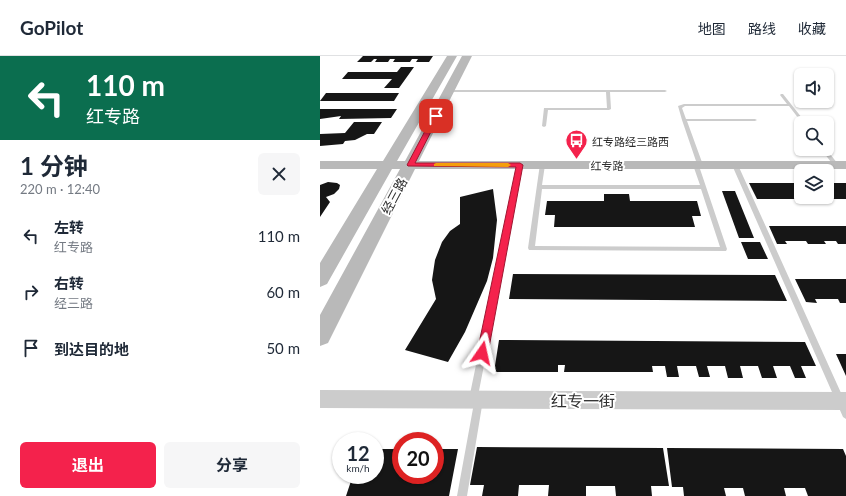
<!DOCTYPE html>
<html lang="zh">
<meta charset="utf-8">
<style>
body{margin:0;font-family:Lato,"Noto Sans SC",sans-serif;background:#f6f6f7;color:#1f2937;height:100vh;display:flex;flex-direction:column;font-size:15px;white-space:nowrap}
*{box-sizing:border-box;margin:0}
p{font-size:13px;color:#747a83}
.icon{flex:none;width:22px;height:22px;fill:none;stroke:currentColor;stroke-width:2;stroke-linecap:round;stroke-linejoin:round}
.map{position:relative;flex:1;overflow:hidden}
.details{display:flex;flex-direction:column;background:#fff;width:320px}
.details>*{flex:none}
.top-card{background:#0b6e4f;color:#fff;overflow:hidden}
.controls{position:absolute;left:474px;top:12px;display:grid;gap:8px}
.controls a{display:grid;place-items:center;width:40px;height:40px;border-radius:6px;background:#fff;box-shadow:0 1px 3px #0004;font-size:20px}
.speed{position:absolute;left:12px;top:376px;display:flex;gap:8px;font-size:20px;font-weight:700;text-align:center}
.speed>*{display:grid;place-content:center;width:52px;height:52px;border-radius:50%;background:#fff;box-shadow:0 1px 3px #0004;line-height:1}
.speed small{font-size:10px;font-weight:400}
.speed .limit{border:6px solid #d22;background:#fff;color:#111}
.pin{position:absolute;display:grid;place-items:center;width:34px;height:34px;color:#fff;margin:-17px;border-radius:8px;box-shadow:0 2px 6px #0006}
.me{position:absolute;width:44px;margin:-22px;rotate:11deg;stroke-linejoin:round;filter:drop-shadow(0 0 3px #0008)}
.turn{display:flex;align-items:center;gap:14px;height:84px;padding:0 20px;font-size:18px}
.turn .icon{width:52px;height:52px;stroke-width:2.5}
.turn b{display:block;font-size:28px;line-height:34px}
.round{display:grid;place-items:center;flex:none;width:42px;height:42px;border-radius:6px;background:#f6f6f7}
.overview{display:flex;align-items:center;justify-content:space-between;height:68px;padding:0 20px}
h1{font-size:24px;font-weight:700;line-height:30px}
.button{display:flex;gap:8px;margin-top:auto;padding:8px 20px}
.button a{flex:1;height:46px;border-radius:6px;background:#f4224c;color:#fff;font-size:16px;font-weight:700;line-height:46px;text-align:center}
.button a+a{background:#f6f6f7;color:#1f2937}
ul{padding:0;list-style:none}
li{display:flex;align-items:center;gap:12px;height:56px;padding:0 20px}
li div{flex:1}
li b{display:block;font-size:15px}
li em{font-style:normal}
header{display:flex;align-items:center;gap:24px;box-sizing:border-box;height:56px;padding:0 20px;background:#fff;border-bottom:1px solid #e0e1e3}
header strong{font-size:19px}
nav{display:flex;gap:22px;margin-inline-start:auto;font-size:14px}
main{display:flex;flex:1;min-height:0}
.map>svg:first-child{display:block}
.building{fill:#161616}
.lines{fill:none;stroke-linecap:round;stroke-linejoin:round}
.lane{fill:#ccc;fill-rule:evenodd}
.street{fill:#ccc;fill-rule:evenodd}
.secondary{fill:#b9b9b9;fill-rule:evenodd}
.route{fill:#f4224c;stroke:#9f1631}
.slow{fill:#f59e0b}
.labels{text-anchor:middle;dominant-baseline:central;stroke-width:4;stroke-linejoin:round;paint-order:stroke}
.far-poi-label{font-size:11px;fill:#2f2f2f;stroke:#fff;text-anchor:start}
.far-street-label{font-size:11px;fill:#2f2f2f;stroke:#fff}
.street-label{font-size:13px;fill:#2f2f2f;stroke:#fff}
.near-street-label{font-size:16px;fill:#2f2f2f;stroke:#fff}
</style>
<header>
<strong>GoPilot</strong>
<nav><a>地图</a><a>路线</a><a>收藏</a></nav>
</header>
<main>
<section class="details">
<div class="top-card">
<div class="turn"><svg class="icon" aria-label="left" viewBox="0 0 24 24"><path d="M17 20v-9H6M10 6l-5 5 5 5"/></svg><div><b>110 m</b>红专路</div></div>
</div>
<div class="overview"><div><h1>1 分钟</h1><p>220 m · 12:40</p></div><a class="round"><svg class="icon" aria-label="close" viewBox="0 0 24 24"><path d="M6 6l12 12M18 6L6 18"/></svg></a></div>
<ul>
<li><svg class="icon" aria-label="left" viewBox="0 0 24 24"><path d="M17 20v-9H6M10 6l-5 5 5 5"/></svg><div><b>左转</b><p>红专路</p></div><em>110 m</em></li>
<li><svg class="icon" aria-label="right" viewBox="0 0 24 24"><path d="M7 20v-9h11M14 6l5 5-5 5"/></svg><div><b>右转</b><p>经三路</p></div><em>60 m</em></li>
<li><svg class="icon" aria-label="arrive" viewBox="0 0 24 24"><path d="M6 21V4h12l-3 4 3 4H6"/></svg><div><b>到达目的地</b></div><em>50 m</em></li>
</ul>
<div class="button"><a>退出</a><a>分享</a></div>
</section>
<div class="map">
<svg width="526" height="440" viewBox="0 0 526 440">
<rect width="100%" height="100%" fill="#fff"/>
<!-- building -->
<path class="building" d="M 43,0 L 113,0 L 109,6 L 96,6 L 98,3 L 92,3 L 90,6 L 73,6 L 75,3 L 70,3 L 68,6 L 55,6 L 57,3 L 54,3 L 51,6 L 37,6 Z
M 81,11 L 94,11 L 79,32 L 64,32 L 72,23 L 22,23 L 28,16 L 77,16 Z
M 6,37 L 79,37 L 74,45 L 0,45 Z
M 0,53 L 77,53 L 71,62 L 19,63 L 21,60 L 0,63 Z
M 34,66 L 62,66 L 54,78 L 47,78 L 35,84 L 25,85 L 23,88 L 0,90 L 0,78 L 25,77 Z
M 8,126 L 17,127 L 20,129 L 19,133 L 14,138 L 6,141 L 10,146 L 0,161 L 0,129 Z
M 429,127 L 481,127 L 481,141 L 507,141 L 507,127 L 526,127 L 526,143 L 437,143 Z
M 173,133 L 177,164 L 173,202 L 167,225 L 145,276 L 128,306 L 85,294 L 116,243 L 112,224 L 115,204 L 122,186 L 130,175 L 140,168 L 140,141 Z
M 402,135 L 415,135 L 434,182 L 419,182 Z
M 284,138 L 309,138 L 310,145 L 377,145 L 381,160 L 372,160 L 375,171 L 234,171 L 235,159 L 225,159 L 227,145 L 284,145 Z
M 449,170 L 526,170 L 526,188 L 518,188 L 516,185 L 504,185 L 506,188 L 488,188 L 486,185 L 465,185 L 467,188 L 457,188 Z
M 421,186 L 440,186 L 448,203 L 428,203 Z
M 193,218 L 455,219 L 467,245 L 189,243 Z
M 475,223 L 526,223 L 526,247 L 520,247 L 518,243 L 495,243 L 497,247 L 486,246 Z
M 179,284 L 485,286 L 496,310 L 481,310 L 486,322 L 475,322 L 470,310 L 453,310 L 457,322 L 442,322 L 438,310 L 420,310 L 423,322 L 408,322 L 405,310 L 387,310 L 390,321 L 379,321 L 376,310 L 357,310 L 359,321 L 347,321 L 345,310 L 332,310 L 333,316 L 244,316 L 245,309 L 238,309 L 238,316 L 174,316 Z
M 516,298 L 526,298 L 526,320 Z
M 157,391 L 343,392 L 349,430 L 331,430 L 332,440 L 296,440 L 295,430 L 266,430 L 266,440 L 228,440 L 229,429 L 199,429 L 198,440 L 162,440 L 164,429 L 150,429 Z
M 347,392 L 523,393 L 526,400 L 526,440 L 488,440 L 485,432 L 464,432 L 466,440 L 425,440 L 423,432 L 404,432 L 406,440 L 364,440 L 363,431 L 352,431 Z
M 55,393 L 81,393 L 81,419 L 115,419 L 115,393 L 138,393 L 129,440 L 26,440 L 33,419 L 55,419 Z"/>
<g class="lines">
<!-- lane -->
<path class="lane" d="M 128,34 L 345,34 L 347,35 L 345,36 L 290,36 L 291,53 L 289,54 L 228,54 L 226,70 L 224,71 L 222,70 L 224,52 L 287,52 L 286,36 L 129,36 L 127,35 Z
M 461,38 L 463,38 L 486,67 L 482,67 L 469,50 L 365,50 L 362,52 L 366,63 L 435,63 L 437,64 L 435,65 L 367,65 L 383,109 L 379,110 L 407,193 L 406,195 L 209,194 L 208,192 L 220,108 L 224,108 L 225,109 L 222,129 L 380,129 L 373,109 L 377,108 L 362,64 L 358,50 L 364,48 L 467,48 L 460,39 ZM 222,133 L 381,133 L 400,191 L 215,190 Z
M 501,93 L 506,93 L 518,108 L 518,110 L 514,110 Z
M 200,107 L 203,109 L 158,340 L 162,341 L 163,344 L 147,440 L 137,440 L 154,347 L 150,346 L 149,343 L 197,109 Z
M 415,107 L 418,109 L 526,348 L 526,363 L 523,361 L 412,109 Z"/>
<!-- street -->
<path class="street" d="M 0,334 L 526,336 L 526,354 L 0,352 Z"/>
<!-- secondary -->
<path class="secondary" d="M 127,0 L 137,0 L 77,105 L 85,105 L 142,0 L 152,0 L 99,105 L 526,105 L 526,113 L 95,113 L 8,287 L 0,290 L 0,259 L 80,113 L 72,113 L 7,228 L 0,231 L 0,207 L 57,113 L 0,113 L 0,105 L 63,105 Z"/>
</g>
<!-- route -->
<path class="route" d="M 114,58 L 119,60 L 95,107 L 200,107 L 203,109 L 168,297 L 166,300 L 162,302 L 159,300 L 157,297 L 196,111 L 88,110 L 87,109 Z"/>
<!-- slow -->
<path class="slow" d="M 116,107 L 188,107 L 191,109 L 188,111 L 114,110 L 114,108 Z"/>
<!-- icons -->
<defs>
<symbol id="bus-pin" viewBox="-11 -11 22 30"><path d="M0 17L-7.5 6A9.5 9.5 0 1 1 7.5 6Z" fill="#f4224c" stroke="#fff"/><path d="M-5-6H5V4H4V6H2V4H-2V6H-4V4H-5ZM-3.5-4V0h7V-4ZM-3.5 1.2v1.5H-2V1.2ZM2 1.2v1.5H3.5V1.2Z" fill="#fff"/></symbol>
</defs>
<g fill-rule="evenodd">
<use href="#bus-pin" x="244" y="72" width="25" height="34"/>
</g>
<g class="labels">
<!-- far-poi labels -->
<g class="far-poi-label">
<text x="272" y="85">红专路经三路西</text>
</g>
<!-- far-street labels -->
<g class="far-street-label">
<text x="287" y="109">红专路</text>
</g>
<!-- street labels -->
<g class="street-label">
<text transform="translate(74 140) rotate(-62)">经三路</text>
</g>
<!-- near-street labels -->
<g class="near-street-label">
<text x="263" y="344">红专一街</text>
</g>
</g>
</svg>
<div class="controls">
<a><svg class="icon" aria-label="sound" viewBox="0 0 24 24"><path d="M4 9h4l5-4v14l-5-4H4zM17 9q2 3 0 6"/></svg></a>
<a><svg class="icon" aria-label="search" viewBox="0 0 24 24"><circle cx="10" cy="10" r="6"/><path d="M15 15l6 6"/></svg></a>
<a><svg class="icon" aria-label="layers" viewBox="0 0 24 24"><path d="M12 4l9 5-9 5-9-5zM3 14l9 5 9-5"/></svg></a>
</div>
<div class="speed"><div>12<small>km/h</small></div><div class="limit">20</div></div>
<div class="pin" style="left:116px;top:60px;background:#d93025"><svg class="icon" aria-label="arrive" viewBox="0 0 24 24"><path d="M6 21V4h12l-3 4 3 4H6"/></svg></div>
<svg class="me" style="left:162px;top:297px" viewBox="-20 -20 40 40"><path d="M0-17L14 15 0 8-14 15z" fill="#f4224c" stroke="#fff" stroke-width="4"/></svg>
</div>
</main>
